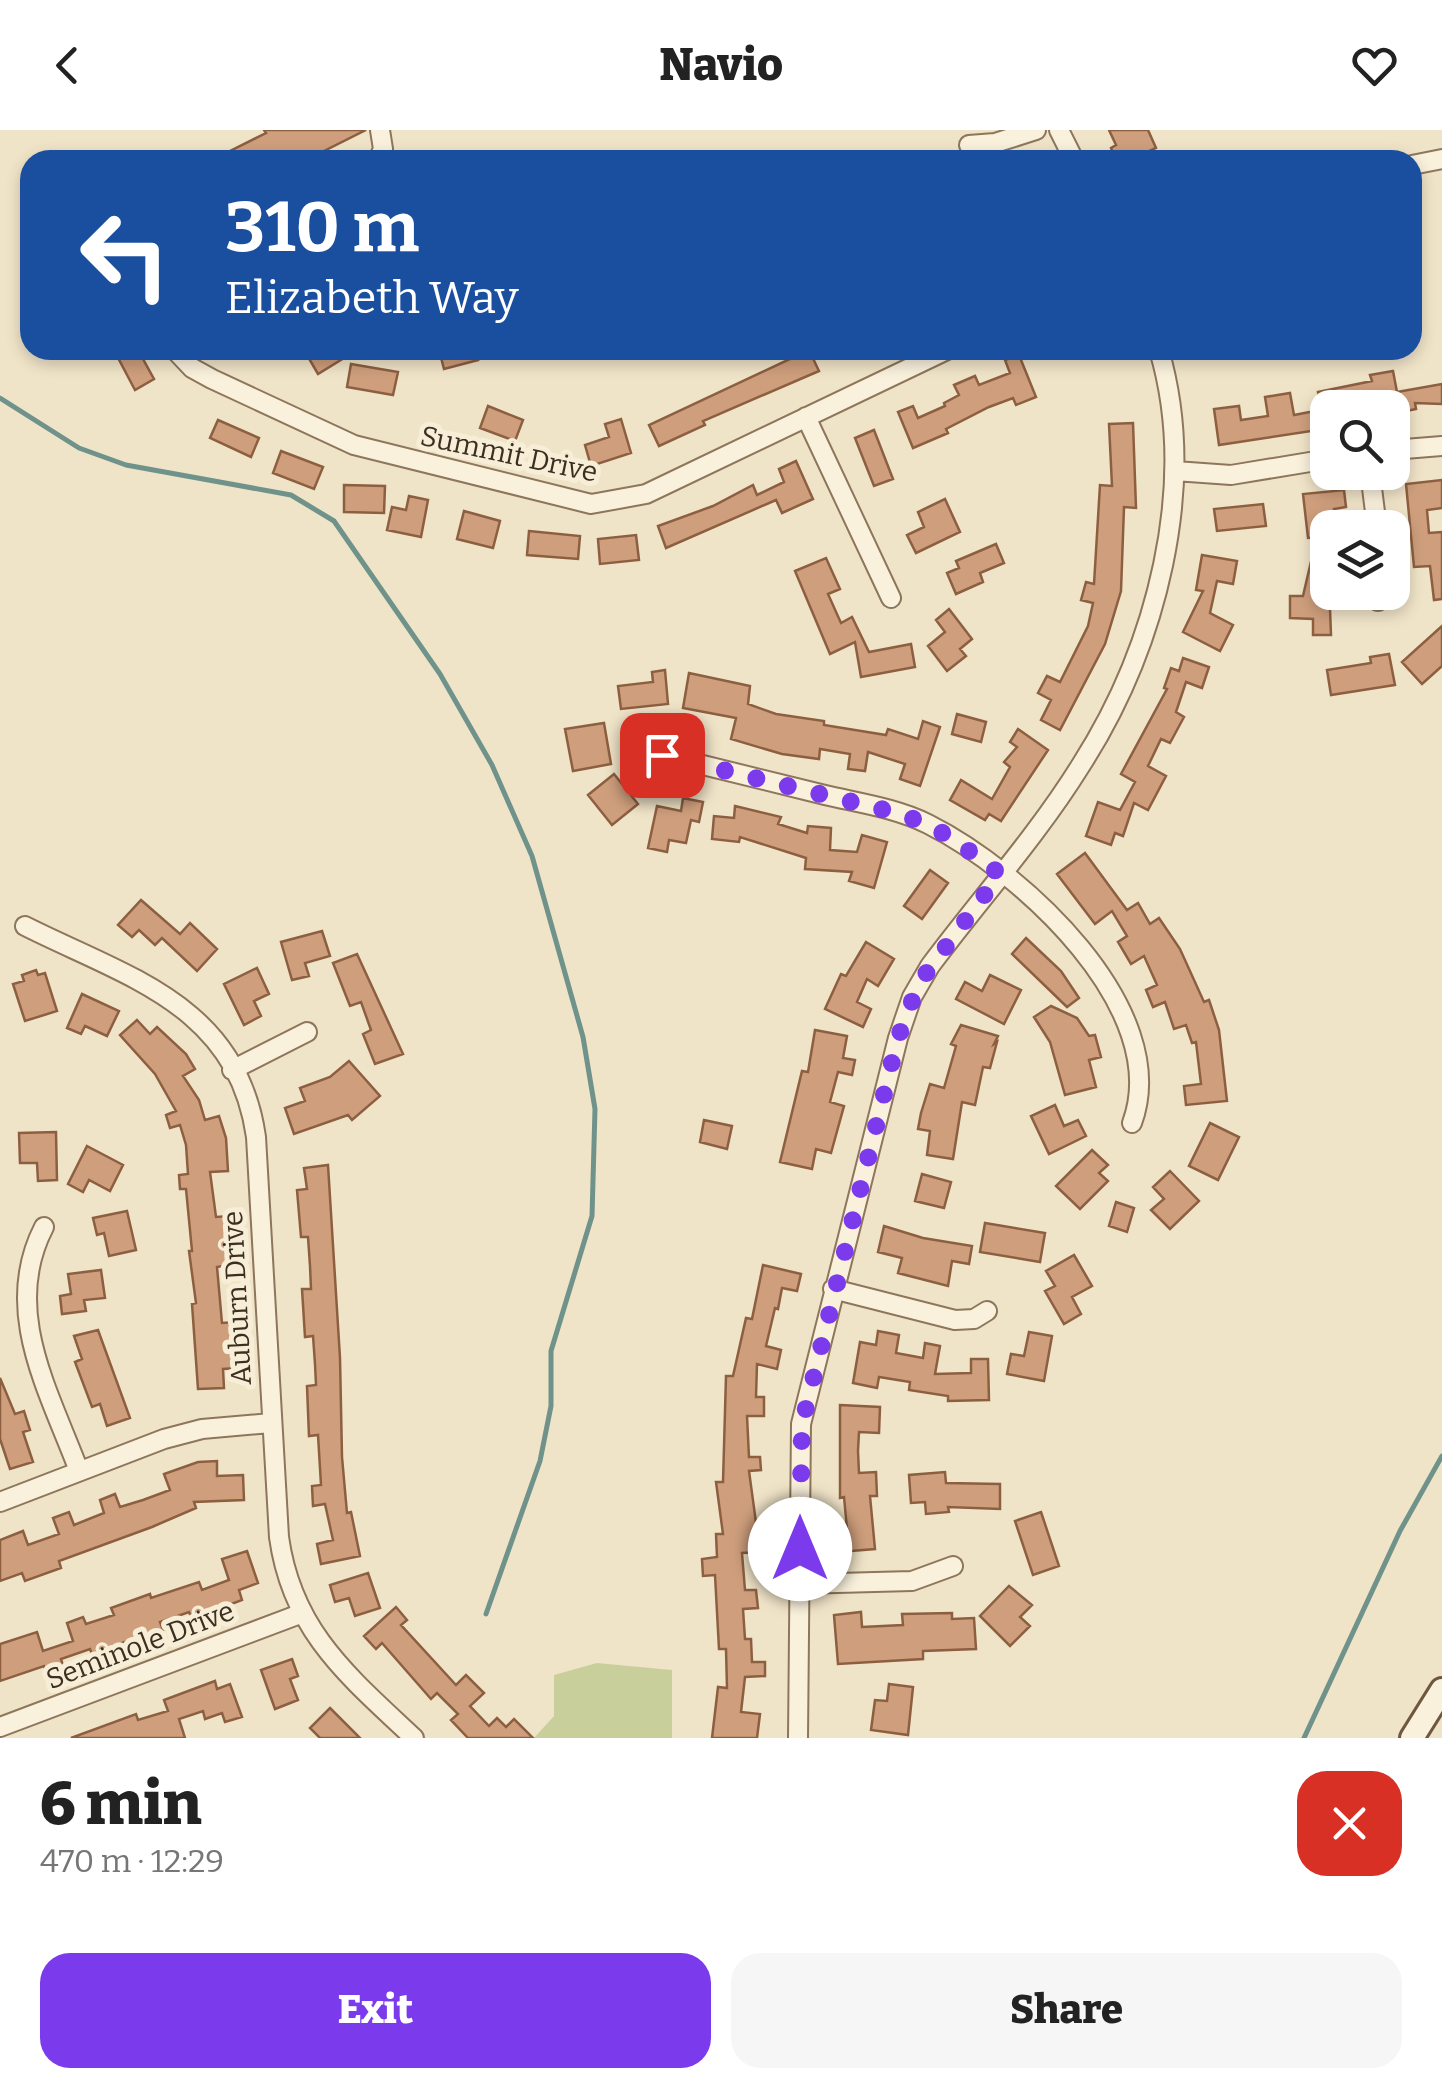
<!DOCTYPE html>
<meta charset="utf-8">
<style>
body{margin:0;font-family:Bitter,serif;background:#f6f6f6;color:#222;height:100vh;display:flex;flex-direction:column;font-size:38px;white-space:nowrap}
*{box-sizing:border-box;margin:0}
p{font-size:32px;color:#767676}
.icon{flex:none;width:55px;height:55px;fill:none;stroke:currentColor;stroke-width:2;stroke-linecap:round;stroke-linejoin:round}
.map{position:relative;height:1608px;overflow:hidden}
.panel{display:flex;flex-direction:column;background:#fff;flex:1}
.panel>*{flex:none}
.top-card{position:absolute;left:20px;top:20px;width:1402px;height:210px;border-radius:30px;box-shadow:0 5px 15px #0003;background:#1a4fa0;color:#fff;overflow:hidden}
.tools{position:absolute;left:1310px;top:260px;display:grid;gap:20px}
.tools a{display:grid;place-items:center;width:100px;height:100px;border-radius:20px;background:#fff;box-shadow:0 5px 15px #0003;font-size:50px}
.pin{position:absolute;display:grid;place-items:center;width:85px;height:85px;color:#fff;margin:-42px;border-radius:20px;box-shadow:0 5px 15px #0006}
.me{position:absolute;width:110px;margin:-55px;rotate:0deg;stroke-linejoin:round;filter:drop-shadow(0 0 8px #0008)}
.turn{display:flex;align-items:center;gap:35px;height:210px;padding:0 40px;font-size:45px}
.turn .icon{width:130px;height:130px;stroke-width:2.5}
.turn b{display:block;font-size:70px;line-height:85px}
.round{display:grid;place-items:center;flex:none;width:105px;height:105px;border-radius:30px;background:#f6f6f6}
.head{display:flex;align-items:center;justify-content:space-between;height:170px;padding:0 40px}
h1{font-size:60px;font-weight:800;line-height:75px}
.button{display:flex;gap:20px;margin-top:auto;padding:20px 40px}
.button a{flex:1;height:115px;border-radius:30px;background:#7c3aed;color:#fff;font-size:40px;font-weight:800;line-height:115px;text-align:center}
.button a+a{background:#f6f6f6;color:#222}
header{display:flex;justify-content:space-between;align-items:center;height:130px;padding:0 40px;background:#fff;font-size:45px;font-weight:800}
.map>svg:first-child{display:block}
.green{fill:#c9cf9b}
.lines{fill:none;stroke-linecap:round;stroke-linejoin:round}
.stream{stroke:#6f938a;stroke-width:5}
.building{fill:#cf9f7d;stroke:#8d5f41;stroke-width:2.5}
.street-casing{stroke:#8d765c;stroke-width:22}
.secondary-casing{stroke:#6f573f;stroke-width:28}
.street{stroke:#faf1dc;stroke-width:18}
.secondary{stroke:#faf1dc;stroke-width:22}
.route{stroke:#7c3aed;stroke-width:18;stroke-dasharray:0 32.4}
.labels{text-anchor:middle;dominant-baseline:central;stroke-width:10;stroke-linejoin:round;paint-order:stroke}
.street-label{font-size:28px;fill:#3d2e20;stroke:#f7eed8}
</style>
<header><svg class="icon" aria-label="back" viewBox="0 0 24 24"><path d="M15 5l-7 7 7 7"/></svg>Navio<svg class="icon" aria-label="heart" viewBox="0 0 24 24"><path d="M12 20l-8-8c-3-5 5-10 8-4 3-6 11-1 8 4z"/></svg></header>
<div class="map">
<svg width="1442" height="1608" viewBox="0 0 1442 1608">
<rect width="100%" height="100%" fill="#f0e4c8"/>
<!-- green -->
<path class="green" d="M 597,1533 L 672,1540 L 672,1608 L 534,1608 L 554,1586 L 554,1545 Z"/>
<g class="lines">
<!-- stream -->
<path class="stream" d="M 0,268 L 79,318 L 126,335 L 291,365 L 334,391 L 440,544 L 492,635 L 532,726 L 583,907 L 595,979 L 592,1086 L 551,1221 L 551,1276 L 540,1331 L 486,1484
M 1304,1608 L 1400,1401 L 1442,1326"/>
</g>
<!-- building -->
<path class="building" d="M 264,0 L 366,0 L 306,30 L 212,30 L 266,3 Z
M 1109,0 L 1148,0 L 1156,18 L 1130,30 L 1116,30 L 1111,18 L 1116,15 Z
M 123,220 L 138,220 L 154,249 L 135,260 L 116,224 Z
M 304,220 L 357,220 L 318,244 Z
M 439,220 L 475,220 L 478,230 L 444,239 Z
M 809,220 L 819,241 L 703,291 L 705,295 L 659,316 L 649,295 Z
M 1019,225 L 1036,267 L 1016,275 L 1013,268 L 989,277 L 946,299 L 948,303 L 913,318 L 898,282 L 913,276 L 918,288 L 945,276 L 944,273 L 959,265 L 954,255 L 975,246 L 979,255 L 1010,243 L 1005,230 Z
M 351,234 L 398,242 L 393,265 L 347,257 Z
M 1393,241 L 1397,262 L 1442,254 L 1442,274 L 1415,273 L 1416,279 L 1392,284 L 1392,278 L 1321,278 L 1318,262 L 1372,251 L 1370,245 Z
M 1290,263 L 1294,285 L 1315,281 L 1318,300 L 1219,315 L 1214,279 L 1239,276 L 1241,290 L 1268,286 L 1265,267 Z
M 488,276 L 523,290 L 515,311 L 480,298 Z
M 621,289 L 631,323 L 591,336 L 585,315 L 609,307 L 605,294 Z
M 218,290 L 259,308 L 251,327 L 210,308 Z
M 1133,293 L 1136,378 L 1124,377 L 1121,461 L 1105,514 L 1060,600 L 1041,590 L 1051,570 L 1038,563 L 1047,546 L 1060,552 L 1088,496 L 1093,473 L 1081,470 L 1086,452 L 1094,454 L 1100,355 L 1112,356 L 1109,294 Z
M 874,300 L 893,349 L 874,356 L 855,308 Z
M 281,321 L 323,337 L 314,359 L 273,343 Z
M 796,331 L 813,369 L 782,383 L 776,370 L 666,418 L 658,396 L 713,376 L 753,355 L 757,365 L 784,352 L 779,339 Z
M 1442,350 L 1442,378 L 1427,380 L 1429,403 L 1442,402 L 1442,469 L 1434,470 L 1430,436 L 1414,437 L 1406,354 Z
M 344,355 L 385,356 L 384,383 L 344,382 Z
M 1344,360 L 1346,377 L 1334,379 L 1336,398 L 1328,398 L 1328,406 L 1308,408 L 1303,364 Z
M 409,366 L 428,370 L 421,407 L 387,400 L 392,377 L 406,380 Z
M 945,369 L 960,402 L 916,423 L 907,405 L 924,397 L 918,382 Z
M 1263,374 L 1266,396 L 1217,401 L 1214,379 Z
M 464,381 L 500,391 L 493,418 L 457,409 Z
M 529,401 L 580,406 L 578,429 L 527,425 Z
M 636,405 L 639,430 L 600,434 L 598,409 Z
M 996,414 L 1004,433 L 980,443 L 983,452 L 956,464 L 947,443 L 959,438 L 956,431 Z
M 1313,423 L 1328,426 L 1331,505 L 1313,505 L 1313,489 L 1290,488 L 1290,466 L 1303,466 Z
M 1202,425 L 1237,431 L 1233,454 L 1217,451 L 1210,483 L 1233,495 L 1220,521 L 1183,502 L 1203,461 L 1196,460 Z
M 826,428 L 840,459 L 828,464 L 841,493 L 852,487 L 869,522 L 911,514 L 915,537 L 861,547 L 855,512 L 830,524 L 795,441 Z
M 949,479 L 972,509 L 960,519 L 966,526 L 947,541 L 928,516 L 945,502 L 936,490 Z
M 1442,496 L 1442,536 L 1422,554 L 1402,532 Z
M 1389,524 L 1395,555 L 1331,565 L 1327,540 L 1371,533 L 1370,527 Z
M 1183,528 L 1209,537 L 1202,558 L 1186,552 L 1176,582 L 1184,587 L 1170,613 L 1161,609 L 1148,636 L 1166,646 L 1148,680 L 1134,673 L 1123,706 L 1115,703 L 1111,715 L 1086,706 L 1098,672 L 1120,680 L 1135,652 L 1121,644 L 1167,559 L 1164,558 L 1171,538 L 1179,541 Z
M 665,540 L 668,574 L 621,579 L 618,556 L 653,552 L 652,542 Z
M 689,543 L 750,556 L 748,574 L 776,584 L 824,591 L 824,595 L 886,605 L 888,599 L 918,609 L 923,591 L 940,597 L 920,656 L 900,649 L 905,634 L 868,622 L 865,641 L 848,639 L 850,624 L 820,619 L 819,629 L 782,624 L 731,609 L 736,588 L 683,578 Z
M 957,584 L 986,592 L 981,612 L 952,604 Z
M 604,593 L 611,634 L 573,641 L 565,599 Z
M 1018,599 L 1048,620 L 1001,691 L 989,684 L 985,690 L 950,670 L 961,650 L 992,669 L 1010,637 L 1004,632 L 1017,617 L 1010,612 Z
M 614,644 L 638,674 L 612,695 L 588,665 Z
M 683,668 L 703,672 L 699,692 L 691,690 L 686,713 L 669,710 L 667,722 L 648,718 L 657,676 L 681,681 Z
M 735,676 L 781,687 L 778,694 L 807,703 L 808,696 L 831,698 L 830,720 L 857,722 L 862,705 L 887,712 L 874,758 L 849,751 L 852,742 L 805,739 L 806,728 L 740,707 L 739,712 L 712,709 L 714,686 L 734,688 Z
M 1085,723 L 1127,780 L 1138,773 L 1150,794 L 1159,788 L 1180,819 L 1204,872 L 1209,870 L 1219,900 L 1227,971 L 1186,975 L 1184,956 L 1201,954 L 1196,912 L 1192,913 L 1186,895 L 1174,899 L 1165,872 L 1153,877 L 1146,860 L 1157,855 L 1144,826 L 1131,834 L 1118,812 L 1127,806 L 1112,781 L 1095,794 L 1057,744 Z
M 930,740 L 948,753 L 922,789 L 904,776 Z
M 141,770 L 180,804 L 190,793 L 217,819 L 197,841 L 162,808 L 155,815 L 139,800 L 132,807 L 118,795 Z
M 322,801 L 330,826 L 305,833 L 309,846 L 292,850 L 281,812 Z
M 1026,808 L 1061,841 L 1079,868 L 1067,877 L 1012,824 Z
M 866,812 L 894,829 L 878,856 L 867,849 L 857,872 L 871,879 L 863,897 L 825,879 L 841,844 L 846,846 Z
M 357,824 L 403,924 L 375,934 L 363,904 L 371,900 L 361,872 L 350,876 L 333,833 Z
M 257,838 L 269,864 L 254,871 L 261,886 L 244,895 L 224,854 Z
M 36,840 L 38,845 L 45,843 L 57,881 L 25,891 L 13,854 L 24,851 L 22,845 Z
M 990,845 L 1021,860 L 1004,894 L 956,869 L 965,852 L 982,861 Z
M 82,864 L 119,881 L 107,906 L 85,896 L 81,904 L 67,898 Z
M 1051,876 L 1077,888 L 1089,906 L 1095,905 L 1101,927 L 1089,930 L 1096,957 L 1065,965 L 1050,912 L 1034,887 Z
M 137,890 L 150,904 L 157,897 L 186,924 L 195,939 L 183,946 L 199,970 L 205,990 L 219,986 L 226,1008 L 228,1041 L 210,1042 L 216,1087 L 230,1086 L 232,1105 L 234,1134 L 217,1137 L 222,1193 L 235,1192 L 237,1210 L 238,1238 L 223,1239 L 224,1258 L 198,1259 L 192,1174 L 196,1173 L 189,1121 L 192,1121 L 186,1059 L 180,1059 L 179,1045 L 188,1044 L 186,1015 L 180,995 L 170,998 L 166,985 L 176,981 L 155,944 L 120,905 Z
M 961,895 L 998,906 L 994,914 L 997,912 L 990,938 L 983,937 L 975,975 L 962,972 L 953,1029 L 927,1025 L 930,1001 L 918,999 L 921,983 L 930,954 L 944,958 L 956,916 L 951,914 Z
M 815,900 L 847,906 L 843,928 L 855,930 L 852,945 L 838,942 L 830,972 L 844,976 L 831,1023 L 816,1019 L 812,1039 L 780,1032 L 802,941 L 808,942 Z
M 349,931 L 380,966 L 352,990 L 348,985 L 294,1004 L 285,978 L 305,971 L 300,958 L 330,947 Z
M 1055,975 L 1064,996 L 1078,990 L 1086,1006 L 1049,1024 L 1031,986 Z
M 704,990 L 732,996 L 727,1019 L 700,1012 Z
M 1210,993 L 1239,1007 L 1218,1050 L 1189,1036 Z
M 56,1002 L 57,1050 L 38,1051 L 37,1033 L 20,1033 L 19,1003 Z
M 87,1016 L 123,1035 L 110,1061 L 89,1050 L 83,1062 L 68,1054 Z
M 1092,1020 L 1108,1035 L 1099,1043 L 1108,1051 L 1080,1079 L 1056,1056 Z
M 328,1035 L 340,1228 L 342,1327 L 347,1383 L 351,1382 L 360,1426 L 321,1434 L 317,1414 L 333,1410 L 325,1374 L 313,1376 L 312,1356 L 321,1355 L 318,1305 L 309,1306 L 307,1256 L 316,1255 L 315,1234 L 313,1206 L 305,1207 L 302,1159 L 311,1159 L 310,1136 L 308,1107 L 301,1107 L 297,1060 L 307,1059 L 304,1038 Z
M 1170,1041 L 1199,1071 L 1170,1099 L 1151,1080 L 1164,1069 L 1153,1057 Z
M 922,1044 L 951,1052 L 944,1078 L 915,1071 Z
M 1116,1072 L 1134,1078 L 1127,1102 L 1109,1096 Z
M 127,1081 L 136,1120 L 109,1126 L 104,1103 L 97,1105 L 93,1088 Z
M 985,1093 L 1045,1103 L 1040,1132 L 980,1122 Z
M 884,1096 L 923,1108 L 972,1116 L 969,1134 L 952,1131 L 948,1156 L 898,1143 L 902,1128 L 878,1122 Z
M 1074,1125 L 1092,1156 L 1072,1167 L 1081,1184 L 1064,1194 L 1045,1161 L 1055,1156 L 1046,1141 Z
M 763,1135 L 801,1144 L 797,1161 L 782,1158 L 778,1179 L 775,1178 L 766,1216 L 781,1220 L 777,1239 L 757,1234 L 756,1267 L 764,1267 L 764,1286 L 747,1286 L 749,1327 L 760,1327 L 761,1340 L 749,1341 L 760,1422 L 742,1423 L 745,1460 L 756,1460 L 758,1478 L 743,1479 L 745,1509 L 751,1509 L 752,1532 L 765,1532 L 765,1546 L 745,1547 L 741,1582 L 760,1584 L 757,1608 L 712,1608 L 718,1557 L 727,1558 L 726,1519 L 719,1519 L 715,1445 L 703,1446 L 702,1429 L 717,1427 L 716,1404 L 723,1404 L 716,1352 L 723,1352 L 726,1246 L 733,1246 L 746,1188 L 752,1189 Z
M 101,1140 L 105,1168 L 84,1170 L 86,1181 L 62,1184 L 60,1166 L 71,1164 L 68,1144 Z
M 98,1200 L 130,1288 L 107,1296 L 100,1274 L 92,1277 L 75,1232 L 82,1229 L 74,1206 Z
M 878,1201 L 899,1205 L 896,1223 L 923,1228 L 925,1213 L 940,1216 L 935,1244 L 971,1243 L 971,1229 L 988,1229 L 989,1270 L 948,1271 L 948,1266 L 909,1260 L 910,1252 L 879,1247 L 877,1258 L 853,1253 L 860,1212 L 876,1215 Z
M 1029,1202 L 1052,1206 L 1044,1251 L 1007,1244 L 1011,1224 L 1024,1226 Z
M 0,1248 L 15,1284 L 24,1281 L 30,1300 L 23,1302 L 33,1332 L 10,1339 L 0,1309 Z
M 840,1275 L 880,1277 L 879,1303 L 859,1302 L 858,1321 L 859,1343 L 876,1342 L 877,1366 L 870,1366 L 875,1419 L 839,1422 L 837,1400 L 847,1399 L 844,1367 L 840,1368 Z
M 217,1331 L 217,1346 L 243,1345 L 244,1370 L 194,1372 L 196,1378 L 152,1397 L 59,1431 L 61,1438 L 25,1451 L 22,1443 L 0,1451 L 0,1410 L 23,1401 L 28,1415 L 59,1404 L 53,1388 L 69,1382 L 74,1395 L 104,1383 L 100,1370 L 115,1364 L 120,1377 L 143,1370 L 170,1360 L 164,1344 L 198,1332 Z
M 945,1342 L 946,1353 L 1000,1354 L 1000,1379 L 948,1377 L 949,1382 L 926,1384 L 925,1372 L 911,1373 L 909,1345 Z
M 1041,1382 L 1059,1436 L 1033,1445 L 1015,1391 Z
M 247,1421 L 258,1453 L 239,1460 L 242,1470 L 192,1489 L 189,1482 L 160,1492 L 163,1500 L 112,1516 L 114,1520 L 93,1527 L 90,1519 L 61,1529 L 64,1539 L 47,1544 L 44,1536 L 0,1551 L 0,1514 L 37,1502 L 43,1521 L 73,1511 L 67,1493 L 83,1487 L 86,1494 L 114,1485 L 111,1478 L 150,1464 L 151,1468 L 199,1452 L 202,1460 L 229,1450 L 222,1429 Z
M 368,1443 L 380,1478 L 355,1486 L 349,1468 L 335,1472 L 330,1455 Z
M 1009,1456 L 1032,1475 L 1020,1487 L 1030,1496 L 1010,1516 L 980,1486 Z
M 396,1477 L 407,1490 L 401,1495 L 456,1555 L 466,1545 L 484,1563 L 470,1576 L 489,1596 L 497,1588 L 506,1597 L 514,1589 L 533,1608 L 468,1608 L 451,1590 L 458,1584 L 437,1563 L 431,1569 L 382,1513 L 376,1519 L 364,1506 Z
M 861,1482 L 862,1497 L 903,1495 L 902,1484 L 952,1483 L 952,1489 L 974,1488 L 976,1519 L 923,1521 L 923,1529 L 838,1534 L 834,1485 Z
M 292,1529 L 298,1546 L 290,1549 L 298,1570 L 275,1579 L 261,1540 Z
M 215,1551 L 217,1559 L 230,1554 L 242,1587 L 225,1592 L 222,1583 L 205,1589 L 203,1581 L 179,1589 L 185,1608 L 71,1608 L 136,1584 L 138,1590 L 168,1581 L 164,1570 Z
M 889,1554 L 913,1557 L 908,1605 L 871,1600 L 875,1570 L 887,1571 Z
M 330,1578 L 360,1608 L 320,1608 L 310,1598 Z"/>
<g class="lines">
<defs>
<path id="street" d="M 1059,0 L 1074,30
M 969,15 L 995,13 L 1036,0
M 378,30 L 383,19 L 380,0
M 1412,35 L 1442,29
M 175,220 L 192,238 L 212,249 L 354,315 L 591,374 L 646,364 L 947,220
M 806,287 L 891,468
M 1392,320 L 1442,316
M 1175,341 L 1231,345 L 1328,329
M 1370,342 L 1377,398
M 1378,471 L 1378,462
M 662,625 C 717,638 771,652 825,665 C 859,673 896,678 928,694 C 1020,740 1174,879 1132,993
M 25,796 C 126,847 237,874 256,1007 L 279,1407 C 292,1501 348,1546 414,1608
M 232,940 L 307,902
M 44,1097 C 1,1180 49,1261 79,1341
M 833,1159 L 955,1190 L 974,1189 L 987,1181
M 0,1372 L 164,1309 L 202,1299 L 271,1293
M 800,1454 L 912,1451 L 953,1436
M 0,1597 L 300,1484
M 798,1608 L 801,1294 L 898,908 L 912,867 L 930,836 C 980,769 1037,706 1081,635 C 1156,518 1199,356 1159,220"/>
<path id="secondary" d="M 1412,1608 L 1442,1560"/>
</defs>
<!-- street casing -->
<use href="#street" class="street-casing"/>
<!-- secondary casing -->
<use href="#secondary" class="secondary-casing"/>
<!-- street -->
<use href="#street" class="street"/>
<!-- secondary -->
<use href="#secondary" class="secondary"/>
</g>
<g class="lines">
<!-- route -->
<path class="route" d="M 662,625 L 905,685 L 949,706 L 1000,744 L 919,853 L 898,908 L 802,1294 L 800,1419"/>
</g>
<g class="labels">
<!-- street labels -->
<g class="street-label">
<text transform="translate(509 324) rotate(12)">Summit Drive</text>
<text transform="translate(237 1168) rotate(-93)">Auburn Drive</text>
<text transform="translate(140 1515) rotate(-21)">Seminole Drive</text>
</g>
</g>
</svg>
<div class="tools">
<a><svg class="icon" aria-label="search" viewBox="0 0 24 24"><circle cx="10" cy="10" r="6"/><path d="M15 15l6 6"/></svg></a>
<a><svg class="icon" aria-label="layers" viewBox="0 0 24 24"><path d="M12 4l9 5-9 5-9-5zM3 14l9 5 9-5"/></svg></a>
</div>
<div class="pin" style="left:662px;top:625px;background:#d93025"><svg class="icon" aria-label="arrive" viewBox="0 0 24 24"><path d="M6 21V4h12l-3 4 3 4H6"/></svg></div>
<svg class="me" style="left:800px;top:1419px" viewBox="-20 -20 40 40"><circle r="19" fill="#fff"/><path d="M0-13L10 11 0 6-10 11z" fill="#7c3aed"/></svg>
<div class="top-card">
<div class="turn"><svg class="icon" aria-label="left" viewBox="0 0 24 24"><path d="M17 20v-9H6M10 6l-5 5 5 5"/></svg><div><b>310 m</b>Elizabeth Way</div></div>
</div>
</div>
<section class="panel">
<div class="head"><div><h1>6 min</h1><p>470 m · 12:29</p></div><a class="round" style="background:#d93025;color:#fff"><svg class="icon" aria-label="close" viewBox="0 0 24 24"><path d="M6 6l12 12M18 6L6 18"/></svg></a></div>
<div class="button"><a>Exit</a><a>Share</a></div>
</section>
